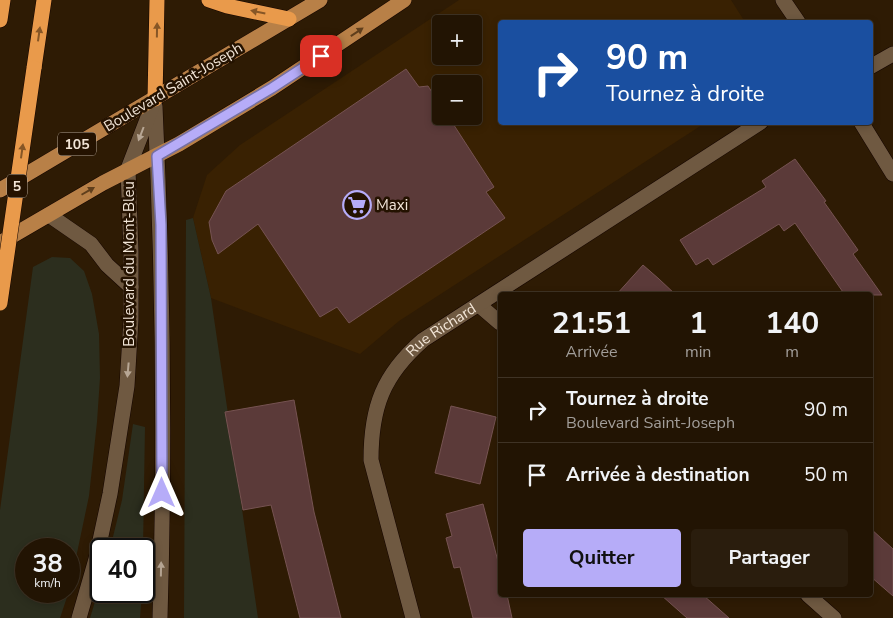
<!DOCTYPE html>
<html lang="fr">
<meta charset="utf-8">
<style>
body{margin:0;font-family:"Nunito Sans",sans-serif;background:#2a1d0d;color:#f1f3f6;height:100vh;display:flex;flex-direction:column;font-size:19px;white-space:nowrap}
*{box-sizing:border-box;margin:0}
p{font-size:16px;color:#a29e9a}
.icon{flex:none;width:28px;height:28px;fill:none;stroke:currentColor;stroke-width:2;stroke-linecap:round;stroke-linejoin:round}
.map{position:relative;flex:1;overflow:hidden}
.panel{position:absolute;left:498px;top:292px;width:375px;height:305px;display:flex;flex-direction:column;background:#221403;border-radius:5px;box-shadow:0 2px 8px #0003,0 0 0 1px #3f3325}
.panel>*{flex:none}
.top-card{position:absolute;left:498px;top:20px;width:375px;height:105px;border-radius:5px;box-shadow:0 2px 8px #0003,0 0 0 1px #3f3325;background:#1a4fa0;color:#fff;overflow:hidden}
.controls{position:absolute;left:432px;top:15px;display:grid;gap:10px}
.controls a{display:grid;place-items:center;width:50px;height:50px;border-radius:5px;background:#221403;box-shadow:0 2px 8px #0003,0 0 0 1px #3f3325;font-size:25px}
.speed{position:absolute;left:15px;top:538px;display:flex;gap:10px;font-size:25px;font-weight:700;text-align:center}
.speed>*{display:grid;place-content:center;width:65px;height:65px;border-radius:50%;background:#221403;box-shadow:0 2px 8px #0003,0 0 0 1px #3f3325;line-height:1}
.speed small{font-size:12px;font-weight:400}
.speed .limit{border:2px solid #111;border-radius:8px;background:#fff;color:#111}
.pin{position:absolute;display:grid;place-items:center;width:42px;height:42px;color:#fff;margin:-21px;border-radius:10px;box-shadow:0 2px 8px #0006}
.me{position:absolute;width:55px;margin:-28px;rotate:0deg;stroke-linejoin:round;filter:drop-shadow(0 0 4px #0008)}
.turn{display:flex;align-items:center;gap:18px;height:105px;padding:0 25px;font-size:22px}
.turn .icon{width:65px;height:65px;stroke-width:2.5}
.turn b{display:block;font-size:35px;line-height:42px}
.eta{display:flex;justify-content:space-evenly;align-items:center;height:85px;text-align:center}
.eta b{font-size:30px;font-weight:700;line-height:35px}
.primary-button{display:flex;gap:10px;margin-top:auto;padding:10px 25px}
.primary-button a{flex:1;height:58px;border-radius:5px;background:#b6acf8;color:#111;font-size:20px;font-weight:700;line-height:58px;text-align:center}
.primary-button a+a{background:#2a1d0d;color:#f1f3f6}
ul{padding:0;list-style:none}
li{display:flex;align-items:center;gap:15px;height:65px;padding:0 25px;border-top:1px solid #3f3325}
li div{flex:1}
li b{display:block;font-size:19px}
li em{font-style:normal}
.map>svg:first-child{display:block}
.built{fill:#392102;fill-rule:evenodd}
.green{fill:#2c2e1e}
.building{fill:#5b3a39;stroke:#765352}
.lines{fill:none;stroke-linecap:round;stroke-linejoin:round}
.minor-casing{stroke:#150500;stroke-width:16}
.major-casing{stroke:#150500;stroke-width:16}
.highway-casing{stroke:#150500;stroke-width:16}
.minor{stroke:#6f5941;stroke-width:15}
.major{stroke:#b88047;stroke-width:15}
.highway{stroke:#e99a4b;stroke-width:15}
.highway-bridge-casing{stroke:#150500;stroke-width:16;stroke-linecap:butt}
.highway-bridge{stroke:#e99a4b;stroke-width:15}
.oneway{fill:#865626}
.oneway2{fill:#5f3e1c}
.oneway3{fill:#b7a694}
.route-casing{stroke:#7670a1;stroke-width:12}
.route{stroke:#b6acf8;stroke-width:9}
.labels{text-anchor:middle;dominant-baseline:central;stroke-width:5;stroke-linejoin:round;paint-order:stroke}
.shield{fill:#241200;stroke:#b4a696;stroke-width:1}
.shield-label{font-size:14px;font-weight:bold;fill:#f2e5d7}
.street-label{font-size:15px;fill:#f2e5d7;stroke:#241200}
.poi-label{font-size:15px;fill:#f2e5d7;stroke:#241200;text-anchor:start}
</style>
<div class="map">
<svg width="893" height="618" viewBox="0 0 893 618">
<rect width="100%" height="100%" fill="#2e1b04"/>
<!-- built -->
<path class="built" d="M 459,0 L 731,0 L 745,22 L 500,22 L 500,122 L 705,123 L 399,321 L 360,354 L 211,298 L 193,218 L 207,175 L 240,145 ZM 441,24 L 474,24 L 474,56 L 441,56 ZM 441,84 L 474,84 L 474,116 L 441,116 Z"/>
<!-- green -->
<path class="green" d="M 193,218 L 211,298 L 258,618 L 184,618 L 186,220 Z
M 52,257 L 70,258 L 84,271 L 92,294 L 99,334 L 100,378 L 97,422 L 89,496 L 69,591 L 69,549 L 26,549 L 26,591 L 69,591 L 60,618 L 0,618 L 0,510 L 33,267 Z
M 133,424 L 145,427 L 143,549 L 110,549 L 122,500 Z
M 101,582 L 101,591 L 142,591 L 140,618 L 90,618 Z"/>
<!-- building -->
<path class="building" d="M 406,69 L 419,87 L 428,86 L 441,106 L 441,116 L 448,116 L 494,187 L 486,192 L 505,218 L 349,323 L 337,307 L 320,317 L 258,224 L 218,254 L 212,240 L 209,222 L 226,191 Z
M 795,159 L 826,201 L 824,202 L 858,250 L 853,254 L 882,295 L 845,295 L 795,223 L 784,231 L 779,224 L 713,265 L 708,258 L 696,265 L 680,240 L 766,187 L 762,181 Z
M 643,265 L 659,279 L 676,295 L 616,295 Z
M 294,400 L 314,512 L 341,618 L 300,618 L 271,505 L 243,510 L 225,412 Z
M 451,406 L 496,417 L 480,484 L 435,473 Z
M 483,504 L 500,569 L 500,595 L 507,595 L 512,618 L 473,618 L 460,567 L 454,568 L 446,538 L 452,536 L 446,514 Z
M 870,528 L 893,549 L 893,596 L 870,576 Z
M 661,595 L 703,595 L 729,618 L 687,618 Z"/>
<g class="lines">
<defs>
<g id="minor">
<path d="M 783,0 L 798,22"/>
<path d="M 870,67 L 893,54"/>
<path d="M 155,106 C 163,276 165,447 160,618"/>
<path d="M 861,122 L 893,174"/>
<path d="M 49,215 L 91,244 L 107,265 L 131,287"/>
<path d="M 479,305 L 500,323"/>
<path d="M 808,595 L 834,618"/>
<path d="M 79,618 L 96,559 L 110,494 L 127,386 L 131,319 L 131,252 L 128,169 L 155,99"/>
<path id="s1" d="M 413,618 L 371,460 C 371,407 383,375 423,340 L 761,122"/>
</g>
<path id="major" d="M 0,190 L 320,0
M 0,243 L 103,183 L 179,144 L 272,88 L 404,0"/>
<path id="highway" d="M 209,0 L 227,6 L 289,19
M 0,20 L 3,0
M 34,68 L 44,0
M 155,99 L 157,0"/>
</defs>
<!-- minor casing -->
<use href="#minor" class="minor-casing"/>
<!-- major casing -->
<use href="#major" class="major-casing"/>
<!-- highway casing -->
<use href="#highway" class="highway-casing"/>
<!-- minor -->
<use href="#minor" class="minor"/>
<!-- major -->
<use href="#major" class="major"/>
<!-- highway -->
<use href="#highway" class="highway"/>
<defs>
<path id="highway-bridge" d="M 0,303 L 34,68"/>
</defs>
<!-- highway-bridge casing -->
<use href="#highway-bridge" class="highway-bridge-casing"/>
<!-- highway-bridge -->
<use href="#highway-bridge" class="highway-bridge"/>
</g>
<!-- one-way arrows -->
<defs><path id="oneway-solid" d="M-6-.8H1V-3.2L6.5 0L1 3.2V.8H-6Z" transform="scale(1.25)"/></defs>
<g class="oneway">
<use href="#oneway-solid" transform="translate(258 12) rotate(-168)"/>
<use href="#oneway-solid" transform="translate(157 30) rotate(-89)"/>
<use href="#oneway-solid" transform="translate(39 34) rotate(-82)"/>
<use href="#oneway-solid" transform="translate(22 151) rotate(-82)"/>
</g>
<g class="oneway2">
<use href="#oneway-solid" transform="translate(357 32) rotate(-34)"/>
<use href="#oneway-solid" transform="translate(88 191) rotate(-30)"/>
</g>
<g class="oneway3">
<use href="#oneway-solid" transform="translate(141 134) rotate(111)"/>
<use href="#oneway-solid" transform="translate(128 370) rotate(95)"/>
<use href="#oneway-solid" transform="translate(161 569) rotate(-89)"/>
</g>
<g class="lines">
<defs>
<path id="route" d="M 162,493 L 161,225 L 157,156 L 272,88 L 321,56"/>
</defs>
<!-- route casing -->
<use href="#route" class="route-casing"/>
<!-- route -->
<use href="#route" class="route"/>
</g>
<!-- icons -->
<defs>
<symbol id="supermarket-ring" viewBox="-11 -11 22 22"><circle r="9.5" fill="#241200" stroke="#b6acf8" stroke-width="1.5"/><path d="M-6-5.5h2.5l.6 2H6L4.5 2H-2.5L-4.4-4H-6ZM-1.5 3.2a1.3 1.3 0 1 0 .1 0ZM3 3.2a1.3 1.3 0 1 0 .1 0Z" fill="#b6acf8"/></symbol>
</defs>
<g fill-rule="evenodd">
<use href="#supermarket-ring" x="341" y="189" width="32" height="32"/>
</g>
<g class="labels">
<!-- shield labels -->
<g class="shield">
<rect x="58" y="132.5" width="38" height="23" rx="4"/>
<rect x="7" y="174.5" width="20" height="23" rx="4"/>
</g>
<g class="shield-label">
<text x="77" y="144">105</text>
<text x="17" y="186">5</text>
</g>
<!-- street labels -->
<g class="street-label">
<text transform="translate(173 87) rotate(-31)">Boulevard Saint-Joseph</text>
<text transform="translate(129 264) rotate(-90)">Boulevard du Mont-Bleu</text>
<text stroke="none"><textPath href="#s1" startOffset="320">Rue Richard</textPath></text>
</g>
<!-- poi labels -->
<g class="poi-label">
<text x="376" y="205">Maxi</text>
</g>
</g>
</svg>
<div class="controls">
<a>+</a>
<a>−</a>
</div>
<div class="speed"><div>38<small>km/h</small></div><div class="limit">40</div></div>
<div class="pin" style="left:321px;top:56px;background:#d93025"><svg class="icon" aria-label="arrive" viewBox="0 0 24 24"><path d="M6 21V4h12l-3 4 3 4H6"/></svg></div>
<svg class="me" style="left:162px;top:493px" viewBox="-20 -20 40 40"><path d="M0-17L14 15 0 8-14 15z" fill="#b6acf8" stroke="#fff" stroke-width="4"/></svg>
<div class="top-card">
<div class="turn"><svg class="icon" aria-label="right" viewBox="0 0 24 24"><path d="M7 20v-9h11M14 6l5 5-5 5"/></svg><div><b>90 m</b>Tournez à droite</div></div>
</div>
<section class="panel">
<div class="eta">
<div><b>21:51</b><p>Arrivée</p></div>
<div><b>1</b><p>min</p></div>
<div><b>140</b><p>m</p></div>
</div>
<ul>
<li><svg class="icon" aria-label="right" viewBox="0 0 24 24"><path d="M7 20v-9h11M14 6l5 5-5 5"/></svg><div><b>Tournez à droite</b><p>Boulevard Saint-Joseph</p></div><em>90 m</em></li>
<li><svg class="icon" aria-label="arrive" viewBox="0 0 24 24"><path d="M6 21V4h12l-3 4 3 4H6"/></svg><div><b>Arrivée à destination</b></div><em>50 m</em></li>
</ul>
<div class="primary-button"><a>Quitter</a><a>Partager</a></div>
</section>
</div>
